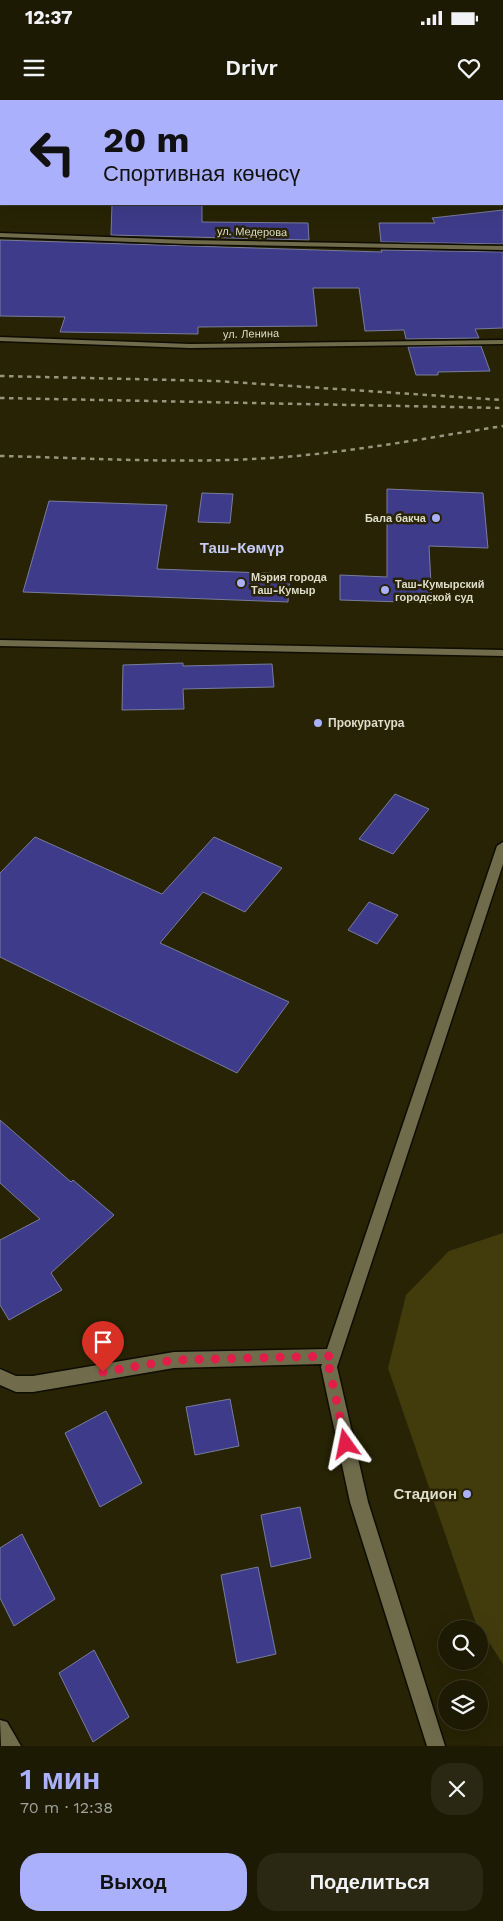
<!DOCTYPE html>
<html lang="ru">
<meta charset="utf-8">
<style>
body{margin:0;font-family:"Work Sans",sans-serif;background:#2a2712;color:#f1f3f6;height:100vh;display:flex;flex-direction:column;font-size:19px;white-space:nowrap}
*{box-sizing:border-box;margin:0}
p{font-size:16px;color:#a0a19a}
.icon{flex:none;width:28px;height:28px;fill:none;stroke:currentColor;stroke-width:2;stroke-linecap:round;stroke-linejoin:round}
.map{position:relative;height:1646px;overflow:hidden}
.side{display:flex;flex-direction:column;background:#1d1a03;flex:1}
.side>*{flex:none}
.guide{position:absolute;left:0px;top:0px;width:504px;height:105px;box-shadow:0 5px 20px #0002,0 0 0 1px #3b3825;background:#aab0fc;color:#111;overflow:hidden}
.buttons{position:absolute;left:438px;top:1520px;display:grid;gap:10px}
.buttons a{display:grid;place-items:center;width:50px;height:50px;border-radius:50%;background:#1d1a03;box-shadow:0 5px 20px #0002,0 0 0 1px #3b3825;font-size:25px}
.pin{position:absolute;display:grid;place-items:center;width:42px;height:42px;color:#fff;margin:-51px -21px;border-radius:50% 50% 50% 0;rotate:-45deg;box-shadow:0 0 5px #0007}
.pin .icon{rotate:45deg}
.me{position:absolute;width:55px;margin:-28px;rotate:348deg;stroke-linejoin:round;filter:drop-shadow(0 0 4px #0008)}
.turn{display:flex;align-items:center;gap:18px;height:105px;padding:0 20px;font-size:22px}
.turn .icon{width:65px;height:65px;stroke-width:2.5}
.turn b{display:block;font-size:35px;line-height:42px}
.round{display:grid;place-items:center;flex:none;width:52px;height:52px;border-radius:20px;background:#2a2712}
.head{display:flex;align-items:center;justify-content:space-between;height:85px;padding:0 20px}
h1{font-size:30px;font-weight:600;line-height:38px;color:#aab0fc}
.action{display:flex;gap:10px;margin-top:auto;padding:10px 20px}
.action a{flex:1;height:58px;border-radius:20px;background:#aab0fc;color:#111;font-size:20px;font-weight:600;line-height:58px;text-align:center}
.action a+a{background:#2a2712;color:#f1f3f6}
.status{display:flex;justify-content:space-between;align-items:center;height:35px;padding:0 25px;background:#1d1a03;direction:ltr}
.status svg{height:14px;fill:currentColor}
header{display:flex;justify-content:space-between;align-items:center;height:65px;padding:0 20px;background:#1d1a03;font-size:22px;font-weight:600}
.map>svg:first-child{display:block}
.green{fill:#423c0d}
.building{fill:#3e3c8a;stroke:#787c9b}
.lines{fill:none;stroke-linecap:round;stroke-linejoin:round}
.minor-casing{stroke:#0f0c00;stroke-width:3}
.major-casing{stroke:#0f0c00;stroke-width:3}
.minor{fill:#6f6b4b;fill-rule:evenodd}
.major{fill:#989159;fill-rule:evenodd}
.rail{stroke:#98957e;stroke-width:2.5;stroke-dasharray:4.5 4.5;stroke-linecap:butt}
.route{stroke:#e11d48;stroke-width:9;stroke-dasharray:0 16.2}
.poi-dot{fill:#aab0fc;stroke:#272304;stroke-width:2}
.labels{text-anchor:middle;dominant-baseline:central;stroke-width:5;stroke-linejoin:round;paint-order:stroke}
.far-street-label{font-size:11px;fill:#dedcca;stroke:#272304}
.far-poi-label{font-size:11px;font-weight:bold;fill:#dedcca;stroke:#272304;text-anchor:start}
.poi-label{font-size:12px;font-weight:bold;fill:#dedcca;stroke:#272304;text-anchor:start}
.far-district-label{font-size:15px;font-weight:bold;fill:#c6cbf6;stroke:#272304}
.near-poi-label{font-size:15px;font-weight:bold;fill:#dedcca;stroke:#272304;text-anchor:end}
</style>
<div class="status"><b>12:37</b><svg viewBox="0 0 49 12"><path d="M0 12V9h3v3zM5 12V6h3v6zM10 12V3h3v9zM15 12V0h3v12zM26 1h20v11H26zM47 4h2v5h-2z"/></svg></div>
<header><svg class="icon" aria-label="menu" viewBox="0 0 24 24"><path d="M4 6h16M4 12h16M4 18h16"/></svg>Drivr<svg class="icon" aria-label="heart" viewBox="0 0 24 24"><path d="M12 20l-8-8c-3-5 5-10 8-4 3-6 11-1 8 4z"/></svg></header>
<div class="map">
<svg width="503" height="1646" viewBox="0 0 503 1646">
<rect width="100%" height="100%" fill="#272304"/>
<!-- green -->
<path class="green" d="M 503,1133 L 503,1564 L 475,1521 L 388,1268 L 406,1195 L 449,1151 Z"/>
<!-- building -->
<path class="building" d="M 112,104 L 202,104 L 202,122 L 308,123 L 309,140 L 111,135 Z
M 503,110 L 503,144 L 381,142 L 379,123 L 435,123 L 432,118 Z
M 0,140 L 382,152 L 381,150 L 503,152 L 503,228 L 475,229 L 479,238 L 406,239 L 404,230 L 365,231 L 359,188 L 313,188 L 317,226 L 198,227 L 198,234 L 60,232 L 65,217 L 0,216 Z
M 481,246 L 490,271 L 438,272 L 438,275 L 416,275 L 408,247 Z
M 387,389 L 483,393 L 488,448 L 429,446 L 432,503 L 340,500 L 340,475 L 387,477 Z
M 202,393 L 233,394 L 230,423 L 198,422 Z
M 49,401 L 167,405 L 157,469 L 290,474 L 288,502 L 23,492 Z
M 183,563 L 183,566 L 272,564 L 274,587 L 183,589 L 184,609 L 122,610 L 123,565 Z
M 395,694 L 429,709 L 393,754 L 359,739 Z
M 35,737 L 162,794 L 214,737 L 282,768 L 245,812 L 203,792 L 160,843 L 289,902 L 237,973 L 0,857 L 0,773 Z
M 369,802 L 398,815 L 377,844 L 348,830 Z
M 0,1020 L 71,1082 L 73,1080 L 114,1115 L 51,1173 L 62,1190 L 9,1220 L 0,1205 L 0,1140 L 40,1119 L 0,1083 Z
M 230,1299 L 239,1346 L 195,1355 L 186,1307 Z
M 106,1311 L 142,1383 L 100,1407 L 65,1333 Z
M 300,1407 L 311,1458 L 271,1467 L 261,1415 Z
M 22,1434 L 55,1499 L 14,1526 L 0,1498 L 0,1448 Z
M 258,1467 L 276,1554 L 237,1563 L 221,1475 Z
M 94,1550 L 129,1617 L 93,1642 L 59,1573 Z"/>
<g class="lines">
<defs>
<path id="minor" d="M 0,30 L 1,30 L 1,34 L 0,34 Z
M 0,63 L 1,63 L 1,67 L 0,67 Z
M 502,96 L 503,96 L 503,100 L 502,100 Z
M 0,133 L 186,140 L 503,146 L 503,150 L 186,144 L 0,137 Z
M 0,237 L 190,244 L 503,240 L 503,244 L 190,248 L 0,241 Z
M 0,540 L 503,550 L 503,556 L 0,546 Z
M 503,742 L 503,764 L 337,1267 L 368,1402 L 445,1646 L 427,1646 L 350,1402 L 321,1267 L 322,1264 L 174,1268 L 33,1292 L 16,1292 L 0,1285 L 0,1269 L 16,1276 L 33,1276 L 174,1252 L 327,1249 L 497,746 Z
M 0,1620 L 7,1622 L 21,1646 L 1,1646 Z"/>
<path id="major" d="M 502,65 L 503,65 L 503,69 L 502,69 Z"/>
</defs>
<!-- minor casing -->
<use href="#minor" class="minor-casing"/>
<!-- major casing -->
<use href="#major" class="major-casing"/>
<!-- minor -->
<use href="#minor" class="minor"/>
<!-- major -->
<use href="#major" class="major"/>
<!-- rail -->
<path class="rail" d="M 0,276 L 216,281 L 503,300
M 0,298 L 503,308
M 0,356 C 90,358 180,364 270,358 C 348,353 426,338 503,326"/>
</g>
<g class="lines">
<!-- route -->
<path class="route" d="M 103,1272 L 174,1260 L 332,1256 L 329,1267 L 346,1344"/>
</g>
<!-- markers -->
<g class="poi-dot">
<circle cx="436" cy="418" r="5"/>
<circle cx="241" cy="483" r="5"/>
<circle cx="385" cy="490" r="5"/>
<circle cx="318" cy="623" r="5"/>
<circle cx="467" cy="1394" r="5"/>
</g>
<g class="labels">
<!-- far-street labels -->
<g class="far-street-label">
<text transform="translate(252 132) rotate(1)">ул. Медерова</text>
<text transform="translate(251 234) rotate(-1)">ул. Ленина</text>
</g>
<!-- far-poi labels -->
<g class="far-poi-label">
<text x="426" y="418" text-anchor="end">Бала бакча</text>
<text x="251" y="477">Мэрия города<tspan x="251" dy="13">Таш-Кумыр</tspan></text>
<text x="395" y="484">Таш-Кумырский<tspan x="395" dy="13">городской суд</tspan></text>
</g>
<!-- poi labels -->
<g class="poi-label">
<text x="328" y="623">Прокуратура</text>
</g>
<!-- far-district labels -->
<g class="far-district-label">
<text x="242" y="448">Таш-Көмүр</text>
</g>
<!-- near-poi labels -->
<g class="near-poi-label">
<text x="457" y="1394">Стадион</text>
</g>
</g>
</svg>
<div class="buttons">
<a><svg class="icon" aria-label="search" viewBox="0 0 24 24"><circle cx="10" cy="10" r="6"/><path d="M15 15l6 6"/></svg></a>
<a><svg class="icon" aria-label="layers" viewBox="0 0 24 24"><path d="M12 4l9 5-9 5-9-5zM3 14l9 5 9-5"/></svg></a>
</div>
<div class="pin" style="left:103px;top:1272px;background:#d93025"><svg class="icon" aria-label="arrive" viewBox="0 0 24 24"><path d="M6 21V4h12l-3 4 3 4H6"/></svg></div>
<svg class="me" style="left:346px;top:1344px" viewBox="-20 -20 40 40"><path d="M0-17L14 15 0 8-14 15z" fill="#e11d48" stroke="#fff" stroke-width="4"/></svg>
<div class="guide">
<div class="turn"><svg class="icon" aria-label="left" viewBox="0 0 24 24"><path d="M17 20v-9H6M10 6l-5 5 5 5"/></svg><div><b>20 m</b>Спортивная көчөсү</div></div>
</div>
</div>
<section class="side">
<div class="head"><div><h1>1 мин</h1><p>70 m · 12:38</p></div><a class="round"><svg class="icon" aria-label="close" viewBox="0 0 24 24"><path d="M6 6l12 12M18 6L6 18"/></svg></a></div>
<div class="action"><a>Выход</a><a>Поделиться</a></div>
</section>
